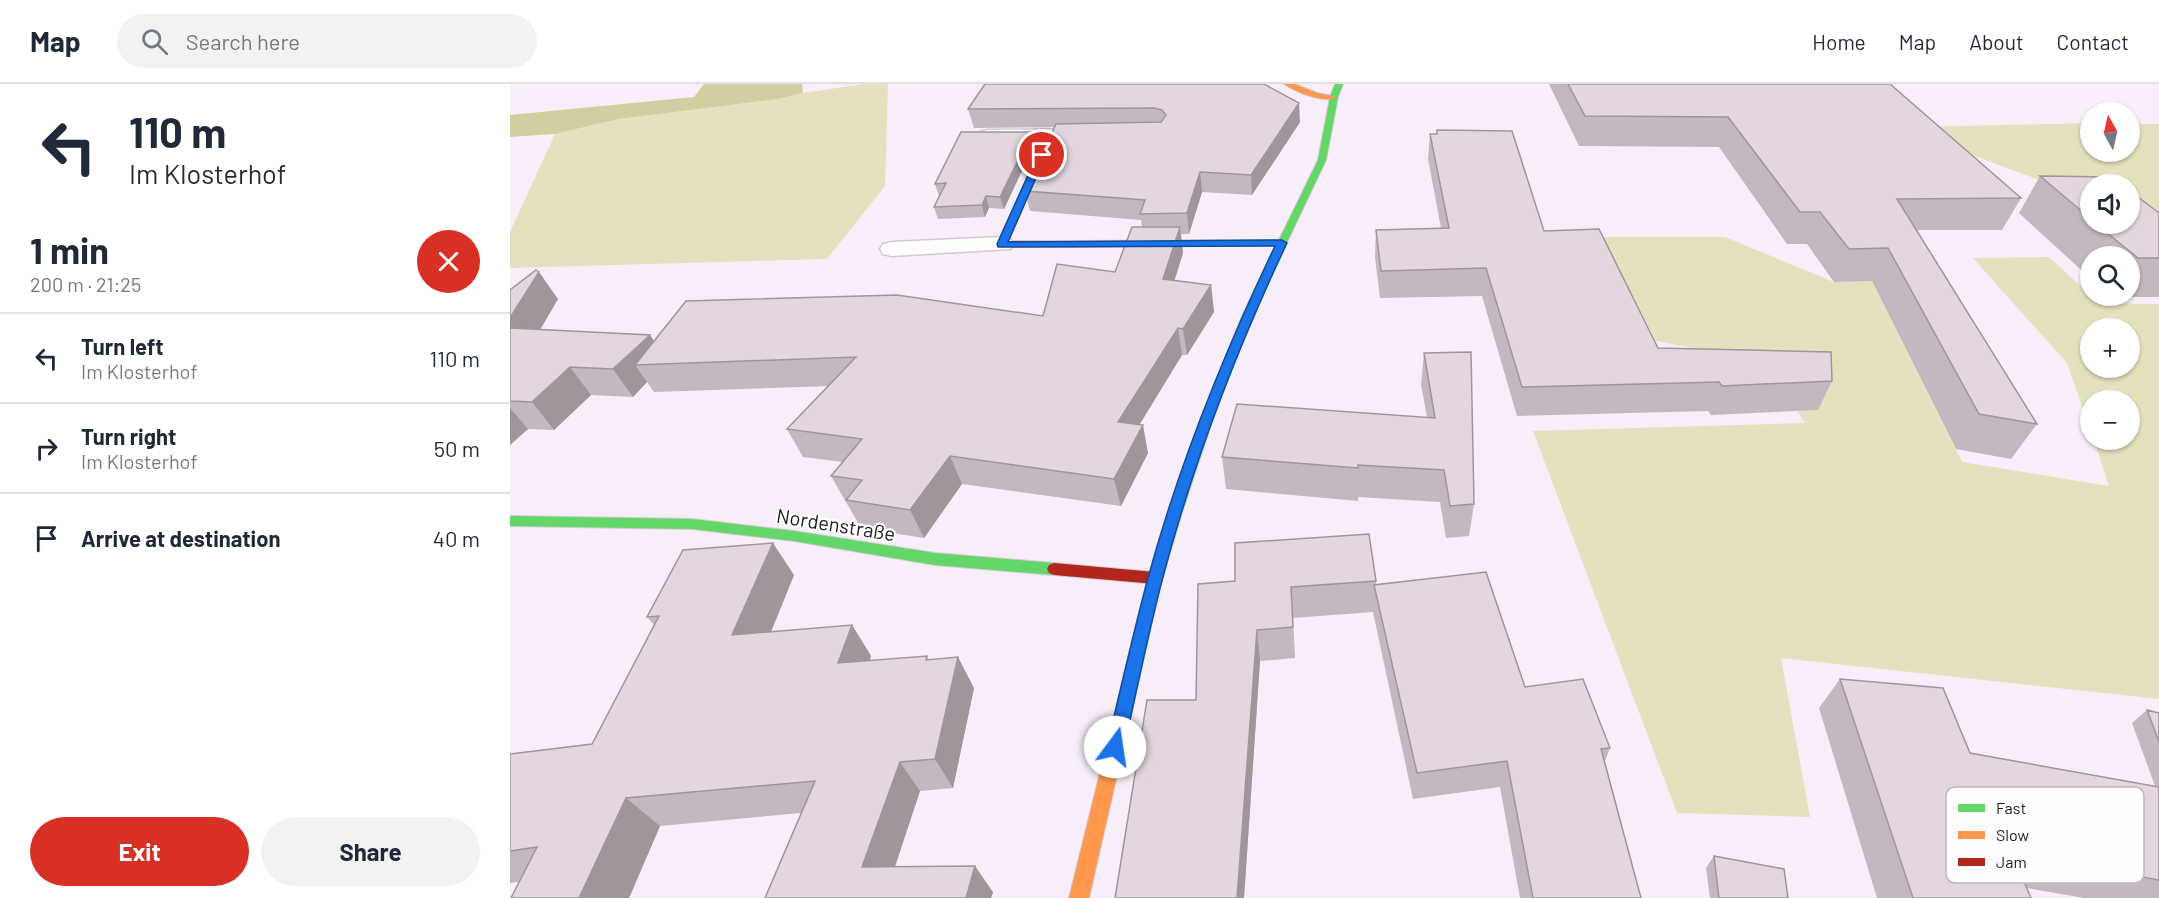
<!DOCTYPE html>
<meta charset="utf-8">
<style>
body{margin:0;font-family:Barlow,sans-serif;background:#f2f2f3;color:#1f2937;height:100vh;display:flex;flex-direction:column;font-size:22px;white-space:nowrap}
*{box-sizing:border-box;margin:0}
p{font-size:20px;color:#747a83}
.icon{flex:none;width:33px;height:33px;fill:none;stroke:currentColor;stroke-width:2;stroke-linecap:round;stroke-linejoin:round}
.map{position:relative;flex:1;overflow:hidden}
.side{display:flex;flex-direction:column;background:#fff;width:510px}
.side>*{flex:none}
.hud{background:#fff;color:#1f2937;overflow:hidden}
.needle{width:39px;rotate:352deg}
.controls{position:absolute;left:1570px;top:18px;display:grid;gap:12px}
.controls a{display:grid;place-items:center;width:60px;height:60px;border-radius:50%;background:#fff;box-shadow:0 2px 4px #0004;font-size:30px}
.pin{position:absolute;display:grid;place-items:center;width:51px;height:51px;color:#fff;margin:-26px;border:3px solid #fff;border-radius:50%;box-shadow:0 2px 6px #0007}
.me{position:absolute;width:66px;margin:-33px;rotate:14deg;stroke-linejoin:round;filter:drop-shadow(0 0 4px #0008)}
.turn{display:flex;align-items:center;gap:21px;height:126px;padding:0 30px;font-size:27px}
.turn .icon{width:78px;height:78px;stroke-width:2.5}
.turn b{display:block;font-size:42px;line-height:51px}
.round{display:grid;place-items:center;flex:none;width:63px;height:63px;border-radius:32px;background:#f2f2f3}
.summary{display:flex;align-items:center;justify-content:space-between;height:102px;padding:0 30px}
h1{font-size:36px;font-weight:700;line-height:45px}
.cta{display:flex;gap:12px;margin-top:auto;padding:12px 30px}
.cta a{flex:1;height:69px;border-radius:36px;background:#d93025;color:#fff;font-size:24px;font-weight:700;line-height:69px;text-align:center}
.cta a+a{background:#f2f2f3;color:#1f2937}
ul{padding:0;list-style:none}
li{display:flex;align-items:center;gap:18px;height:90px;padding:0 30px;border-top:2px solid #e0e1e3}
li div{flex:1}
li b{display:block;font-size:22px}
li em{font-style:normal}
header{display:flex;align-items:center;gap:36px;box-sizing:border-box;height:84px;padding:0 30px;background:#fff;border-bottom:2px solid #e0e1e3}
header strong{font-size:28px}
nav{display:flex;gap:33px;margin-inline-start:auto;font-size:21px}
.search{width:420px;height:54px;background:#f2f2f3;display:flex;align-items:center;gap:15px;box-sizing:border-box;padding:0 21px;border-radius:33px;color:#747a83;font-size:22px}
main{display:flex;flex:1;min-height:0}
.map>svg:first-child{display:block}
.green{fill:#e4e2be;fill-rule:evenodd}
.forest{fill:#d1cfa2}
.lines{fill:none;stroke-linecap:round;stroke-linejoin:round}
.street-casing{stroke:#d2cbd3;stroke-width:3}
.fast-casing{stroke:#d2cbd3;stroke-width:2}
.slow-casing{stroke:#d2cbd3;stroke-width:2}
.jam-casing{stroke:#d2cbd3;stroke-width:2}
.street{fill:#fefcfe;fill-rule:evenodd}
.fast{fill:#63d668;fill-rule:evenodd}
.slow{fill:#ff974d;fill-rule:evenodd}
.jam{fill:#b3261e;fill-rule:evenodd}
.wall{fill:#c3b8c0}
.shaded-wall{fill:#9f969c}
.building{fill:#e3d6df;stroke:#9f969c;stroke-width:1.5}
.route{fill:#1a73e8;stroke:#114b97;stroke-width:1.5}
.labels{text-anchor:middle;dominant-baseline:central;stroke-width:4.5;stroke-linejoin:round;paint-order:stroke}
.street-label{font-size:20px;fill:#1e191f;stroke:#fefefe}
.key{fill:#fefefe;stroke:#bbb9bb;stroke-width:1.5}
.key-label{font-size:16px;fill:#1e191f}
</style>
<header>
<strong>Map</strong>
<div class="search"><svg class="icon" aria-label="search" viewBox="0 0 24 24"><circle cx="10" cy="10" r="6"/><path d="M15 15l6 6"/></svg>Search here</div>
<nav><a>Home</a><a>Map</a><a>About</a><a>Contact</a></nav>
</header>
<main>
<section class="side">
<div class="hud">
<div class="turn"><svg class="icon" aria-label="left" viewBox="0 0 24 24"><path d="M17 20v-9H6M10 6l-5 5 5 5"/></svg><div><b>110 m</b>Im Klosterhof</div></div>
</div>
<div class="summary"><div><h1>1 min</h1><p>200 m · 21:25</p></div><a class="round" style="background:#d93025;color:#fff"><svg class="icon" aria-label="close" viewBox="0 0 24 24"><path d="M6 6l12 12M18 6L6 18"/></svg></a></div>
<ul>
<li><svg class="icon" aria-label="left" viewBox="0 0 24 24"><path d="M17 20v-9H6M10 6l-5 5 5 5"/></svg><div><b>Turn left</b><p>Im Klosterhof</p></div><em>110 m</em></li>
<li><svg class="icon" aria-label="right" viewBox="0 0 24 24"><path d="M7 20v-9h11M14 6l5 5-5 5"/></svg><div><b>Turn right</b><p>Im Klosterhof</p></div><em>50 m</em></li>
<li><svg class="icon" aria-label="arrive" viewBox="0 0 24 24"><path d="M6 21V4h12l-3 4 3 4H6"/></svg><div><b>Arrive at destination</b></div><em>40 m</em></li>
</ul>
<div class="cta"><a>Exit</a><a>Share</a></div>
</section>
<div class="map">
<svg width="1649" height="814" viewBox="0 0 1649 814">
<rect width="100%" height="100%" fill="#f7eef9"/>
<!-- green -->
<path class="green" d="M 354,0 L 378,0 L 375,102 L 317,175 L 0,184 L 0,148 L 45,50 L 109,35 L 268,15 L 293,9 Z
M 1581,39 L 1581,68 L 1620,68 L 1620,40 L 1649,40 L 1649,139 L 1620,124 L 1620,100 L 1581,100 L 1581,106 L 1527,95 L 1459,70 L 1413,43 Z
M 1093,153 L 1215,153 L 1324,198 L 1362,197 L 1452,378 L 1599,402 L 1584,356 L 1620,356 L 1620,316 L 1581,316 L 1581,348 L 1557,279 L 1463,174 L 1539,173 L 1589,219 L 1649,220 L 1649,615 L 1271,574 L 1300,733 L 1167,729 L 1023,347 L 1295,339 L 1255,278 L 1146,257 ZM 1581,244 L 1620,244 L 1620,284 L 1581,284 Z"/>
<!-- forest -->
<path class="forest" d="M 194,0 L 292,0 L 293,9 L 268,15 L 109,35 L 45,50 L 0,53 L 0,31 L 184,13 Z"/>
<g class="lines">
<defs>
<path id="street" d="M 576,45 L 583,47 L 586,51 L 583,55 L 477,58 L 470,56 L 467,52 L 470,48 L 477,46 Z
M 492,153 L 500,155 L 504,160 L 500,165 L 382,172 L 373,170 L 370,165 L 373,160 L 382,158 Z"/>
<path id="fast" d="M 825,0 L 833,0 L 828,13 L 816,76 L 742,232 L 701,340 L 670,435 L 668,439 L 658,439 L 656,435 L 689,340 L 732,232 L 808,76 L 820,13 Z
M 0,432 L 182,435 L 284,447 L 425,469 L 544,479 L 549,481 L 551,485 L 549,489 L 544,491 L 425,481 L 284,457 L 182,445 L 0,442 Z"/>
<path id="slow" d="M 774,0 L 785,0 L 807,9 L 828,13 C 814,20 786,8 774,0 Z
M 772,156 L 775,157 L 775,161 L 557,163 L 552,160 L 557,157 Z
M 663,430 L 668,431 L 670,435 L 652,494 L 579,814 L 559,814 L 638,494 L 656,435 L 658,431 Z"/>
<path id="jam" d="M 538,49 L 545,51 L 498,157 L 557,157 L 562,160 L 557,163 L 489,162 L 487,160 Z
M 544,479 L 645,488 L 650,490 L 652,494 L 650,498 L 645,500 L 544,491 L 539,489 L 537,485 L 539,481 Z"/>
</defs>
<!-- street casing -->
<use href="#street" class="street-casing"/>
<!-- fast casing -->
<use href="#fast" class="fast-casing"/>
<!-- slow casing -->
<use href="#slow" class="slow-casing"/>
<!-- jam casing -->
<use href="#jam" class="jam-casing"/>
<!-- street -->
<use href="#street" class="street"/>
<!-- fast -->
<use href="#fast" class="fast"/>
<!-- slow -->
<use href="#slow" class="slow"/>
<!-- jam -->
<use href="#jam" class="jam"/>
</g>
<!-- wall -->
<path class="wall" d="M 475,0 L 790,38 L 742,111 L 692,108 L 679,150 L 671,150 L 673,169 L 664,196 L 701,201 L 704,228 L 677,271 L 672,271 L 629,341 L 638,369 L 611,422 L 452,400 L 414,454 L 351,444 L 321,392 L 333,378 L 293,373 L 277,345 L 319,302 L 144,308 L 137,298 L 123,313 L 81,311 L 44,346 L 18,345 L 0,361 L 0,206 L 48,215 L 30,246 L 140,251 L 144,257 L 533,232 L 605,188 L 632,143 L 631,136 L 520,127 L 515,107 L 544,43 L 464,44 L 458,25 Z
M 1039,0 L 1380,0 L 1511,114 L 1492,146 L 1407,146 L 1527,340 L 1501,375 L 1446,365 L 1362,197 L 1324,198 L 1297,160 L 1277,160 L 1209,63 L 1069,62 Z
M 927,46 L 1034,147 L 1148,264 L 1322,297 L 1308,326 L 1201,331 L 1198,327 L 1007,332 L 972,212 L 870,214 L 865,173 L 866,146 L 931,144 L 918,75 L 920,50 L 926,50 Z
M 525,59 L 494,125 L 479,124 L 475,133 L 428,135 L 424,123 L 429,112 L 425,100 Z
M 1530,92 L 1581,100 L 1581,140 L 1620,140 L 1649,129 L 1649,213 L 1601,213 L 1599,212 L 1620,212 L 1620,172 L 1581,172 L 1581,195 L 1509,129 Z
M 914,269 L 964,420 L 959,452 L 936,454 L 930,418 L 848,413 L 848,417 L 716,405 L 712,373 L 917,333 L 911,301 Z
M 284,491 L 261,548 L 342,541 L 361,572 L 360,577 L 417,572 L 419,576 L 464,604 L 443,704 L 410,707 L 385,783 L 483,808 L 481,814 L 255,814 L 291,729 L 150,742 L 119,814 L 1,814 L 9,798 L 0,799 L 0,670 L 82,660 L 144,541 L 137,533 Z
M 866,497 L 866,500 L 1015,603 L 1100,664 L 1095,677 L 1131,814 L 1010,814 L 990,703 L 903,715 L 863,528 L 783,534 L 785,574 L 750,577 L 734,814 L 605,814 L 686,616 L 688,500 Z
M 1330,595 L 1460,669 L 1645,702 L 1622,639 L 1637,626 L 1649,629 L 1649,814 L 1574,814 L 1517,804 L 1521,814 L 1367,814 L 1309,624 Z
M 1204,772 L 1278,814 L 1200,814 L 1196,784 Z"/>
<!-- shaded-wall -->
<path class="shaded-wall" d="M 789,19 L 790,38 L 742,111 L 741,91 Z
M 522,48 L 525,59 L 494,125 L 490,113 Z
M 690,88 L 692,108 L 679,150 L 677,129 Z
M 476,112 L 479,124 L 475,133 L 472,121 Z
M 670,143 L 673,169 L 657,221 L 653,195 Z
M 29,188 L 48,215 L 15,271 L 0,252 L 0,234 Z
M 701,201 L 704,228 L 677,271 L 673,245 Z
M 668,244 L 672,271 L 614,366 L 608,338 Z
M 140,251 L 157,278 L 125,281 L 137,298 L 123,313 L 103,285 Z
M 60,283 L 81,311 L 44,346 L 22,318 Z
M 0,324 L 18,345 L 0,361 Z
M 633,341 L 638,369 L 611,422 L 604,395 Z
M 440,372 L 452,400 L 414,454 L 400,426 Z
M 263,459 L 284,491 L 247,582 L 222,551 Z
M 342,541 L 361,572 L 349,610 L 328,579 Z
M 747,546 L 750,577 L 734,814 L 727,814 Z
M 448,573 L 464,604 L 443,704 L 425,675 Z
M 390,678 L 410,707 L 376,809 L 352,783 Z
M 116,714 L 150,742 L 119,814 L 69,814 Z
M 465,782 L 483,808 L 481,814 L 456,814 Z"/>
<!-- building -->
<path class="building" d="M 475,0 L 754,0 L 789,19 L 741,91 L 690,88 L 677,129 L 630,130 L 635,116 L 515,107 L 546,40 L 651,38 L 656,31 L 652,26 L 644,24 L 458,25 Z
M 1058,0 L 1380,0 L 1511,114 L 1387,115 L 1527,340 L 1469,330 L 1378,164 L 1339,165 L 1310,128 L 1290,128 L 1218,33 L 1075,32 Z
M 927,46 L 1002,47 L 1034,147 L 1089,145 L 1148,264 L 1321,268 L 1322,297 L 1212,302 L 1209,298 L 1012,303 L 976,184 L 871,187 L 866,146 L 939,144 L 920,50 L 927,50 Z
M 451,48 L 522,48 L 490,113 L 476,112 L 472,121 L 424,123 L 436,99 L 425,100 Z
M 1530,92 L 1601,93 L 1611,100 L 1581,100 L 1581,135 Z
M 1620,107 L 1649,129 L 1649,174 L 1628,174 L 1586,140 L 1620,140 Z
M 622,143 L 670,143 L 653,195 L 701,201 L 673,245 L 668,244 L 608,338 L 633,341 L 604,395 L 440,372 L 400,426 L 336,416 L 352,396 L 321,392 L 352,355 L 277,345 L 346,273 L 125,281 L 176,217 L 387,211 L 533,232 L 547,180 L 605,188 Z
M 26,186 L 29,188 L 0,234 L 0,206 Z
M 0,244 L 140,251 L 103,285 L 60,283 L 22,318 L 0,317 Z
M 961,268 L 964,420 L 940,422 L 934,386 L 848,381 L 848,384 L 712,373 L 727,320 L 925,334 L 914,269 Z
M 859,450 L 866,497 L 781,503 L 783,543 L 747,546 L 727,814 L 605,814 L 637,616 L 686,616 L 688,500 L 725,497 L 725,459 Z
M 263,459 L 222,551 L 342,541 L 328,579 L 417,572 L 416,576 L 448,573 L 425,675 L 390,678 L 352,783 L 465,782 L 456,814 L 255,814 L 305,697 L 116,714 L 69,814 L 1,814 L 27,763 L 0,767 L 0,670 L 82,660 L 149,532 L 137,533 L 173,466 Z
M 976,488 L 1015,603 L 1073,595 L 1100,664 L 1091,665 L 1131,814 L 1023,814 L 997,677 L 907,689 L 864,501 Z
M 1330,595 L 1433,604 L 1460,669 L 1649,703 L 1649,796 L 1502,770 L 1521,814 L 1403,814 Z
M 1637,626 L 1649,629 L 1649,658 Z
M 1204,772 L 1274,785 L 1278,814 L 1209,814 Z"/>
<!-- route -->
<path class="route" d="M 532,68 L 536,71 L 498,158 L 772,156 L 777,159 C 726,267 683,379 653,493 C 638,549 627,606 614,663 L 612,668 L 605,671 L 599,668 L 597,663 C 610,607 623,550 638,494 C 669,380 714,269 765,162 L 488,163 L 487,160 L 527,71 Z"/>
<g class="labels">
<!-- street labels -->
<g class="street-label">
<text transform="translate(326 440) rotate(9)">Nordenstraße</text>
</g>
</g>
<!-- legend -->
<rect x="1436" y="703" width="198" height="96" rx="9" class="key"/>
<rect x="1448" y="720" width="27" height="8" fill="#63d668"/>
<rect x="1448" y="747" width="27" height="8" fill="#ff974d"/>
<rect x="1448" y="774" width="27" height="8" fill="#b3261e"/>
<g class="key-label">
<text x="1486" y="730">Fast</text>
<text x="1486" y="757">Slow</text>
<text x="1486" y="784">Jam</text>
</g>
</svg>
<div class="controls">
<a><svg class="needle" viewBox="-14 -14 28 28"><path d="M0-13l5 13h-10z" fill="#e53935"/><path d="M0 13l5-13h-10z" fill="#747a83"/></svg></a>
<a><svg class="icon" aria-label="sound" viewBox="0 0 24 24"><path d="M4 9h4l5-4v14l-5-4H4zM17 9q2 3 0 6"/></svg></a>
<a><svg class="icon" aria-label="search" viewBox="0 0 24 24"><circle cx="10" cy="10" r="6"/><path d="M15 15l6 6"/></svg></a>
<a>+</a>
<a>−</a>
</div>
<div class="pin" style="left:532px;top:71px;background:#d93025"><svg class="icon" aria-label="arrive" viewBox="0 0 24 24"><path d="M6 21V4h12l-3 4 3 4H6"/></svg></div>
<svg class="me" style="left:605px;top:663px" viewBox="-20 -20 40 40"><circle r="19" fill="#fff"/><path d="M0-13L10 11 0 6-10 11z" fill="#1a73e8"/></svg>
</div>
</main>
